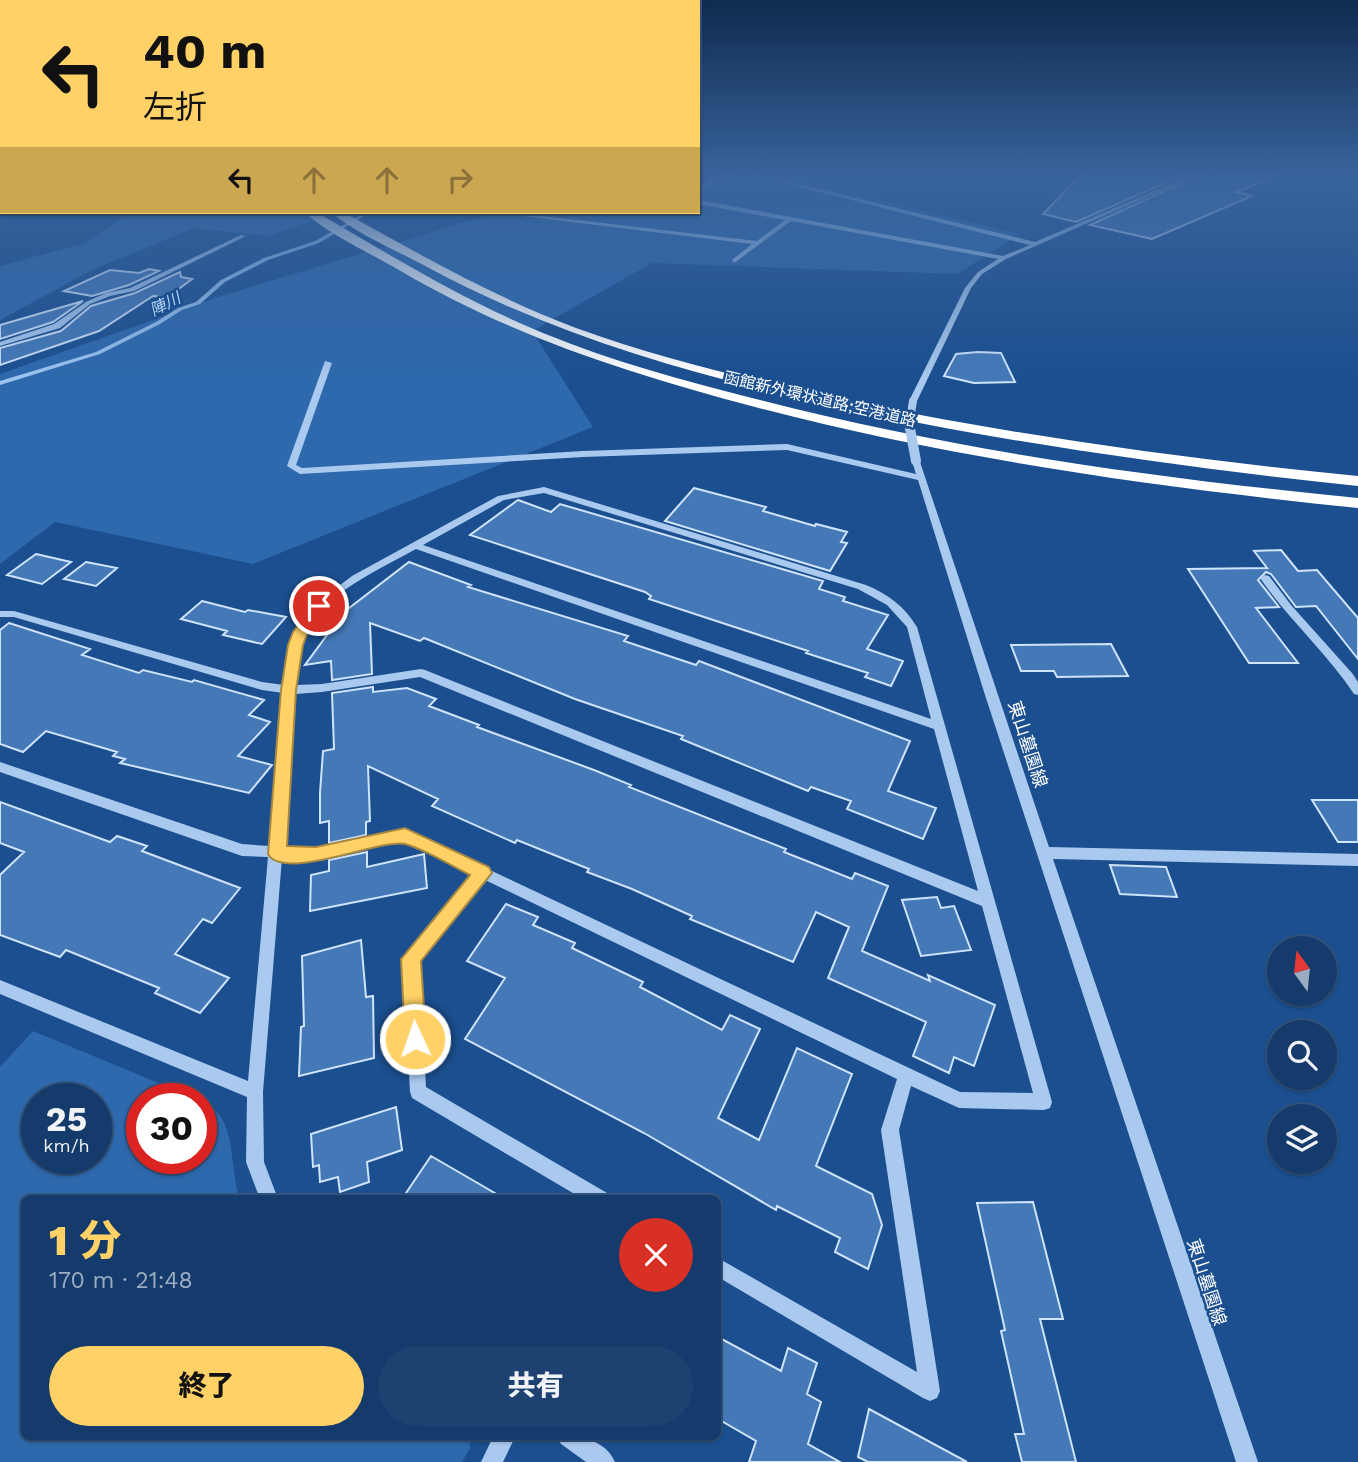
<!DOCTYPE html>
<html lang="ja">
<meta charset="utf-8">
<style>
body{margin:0;font-family:"Work Sans","Noto Sans JP",sans-serif;background:#1d4271;color:#f1f3f6;height:100vh;display:flex;flex-direction:column;font-size:26px;white-space:nowrap}
*{box-sizing:border-box;margin:0}
p{font-size:23px;color:#9dadc1}
.icon{flex:none;width:38px;height:38px;fill:none;stroke:currentColor;stroke-width:2;stroke-linecap:round;stroke-linejoin:round}
.map{position:relative;flex:1;overflow:hidden}
.side{position:absolute;left:21px;top:1195px;width:700px;height:245px;display:flex;flex-direction:column;background:#143b6b;border-radius:10px;box-shadow:0 2px 5px #0004,0 0 0 2px #33557e}
.side>*{flex:none}
.hud{position:absolute;left:0px;top:0px;width:700px;height:214px;box-shadow:0 2px 5px #0004,0 0 0 2px #33557e;background:#ffd166;color:#111;overflow:hidden}
.needle{width:46px;rotate:345deg}
.fabs{position:absolute;left:1267px;top:936px;display:grid;gap:14px}
.fabs a{display:grid;place-items:center;width:70px;height:70px;border-radius:50%;background:#143b6b;box-shadow:0 2px 5px #0004,0 0 0 2px #33557e;font-size:35px}
.speed{position:absolute;left:21px;top:1083px;display:flex;gap:14px;font-size:35px;font-weight:700;text-align:center}
.speed>*{display:grid;place-content:center;width:91px;height:91px;border-radius:50%;background:#143b6b;box-shadow:0 2px 5px #0004,0 0 0 2px #33557e;line-height:1}
.speed small{font-size:18px;font-weight:400}
.speed .limit{border:10px solid #d22;background:#fff;color:#111}
.pin{position:absolute;display:grid;place-items:center;width:60px;height:60px;color:#fff;margin:-30px;border:4px solid #fff;border-radius:50%;box-shadow:0 2px 7px #0007}
.me{position:absolute;width:77px;margin:-38px;rotate:357deg;stroke-linejoin:round;filter:drop-shadow(0 0 5px #0008)}
.turn{display:flex;align-items:center;gap:24px;height:147px;padding:0 28px;font-size:32px}
.turn .icon{width:91px;height:91px;stroke-width:2.5}
.turn b{display:block;font-size:49px;line-height:60px}
.lanes{display:flex;align-items:center;height:66px;padding:0 28px;background:#0003;justify-content:center;gap:35px;direction:ltr}
.lanes .off{opacity:.35}
.round{display:grid;place-items:center;flex:none;width:74px;height:74px;border-radius:37px;background:#1d4271}
.summary{display:flex;align-items:center;justify-content:space-between;height:119px;padding:0 28px}
h1{font-size:42px;font-weight:800;line-height:52px;color:#ffd166}
.cta{display:flex;gap:14px;margin-top:auto;padding:14px 28px}
.cta a{flex:1;height:80px;border-radius:42px;background:#ffd166;color:#111;font-size:28px;font-weight:800;line-height:80px;text-align:center}
.cta a+a{background:#1d4271;color:#f1f3f6}
.map>svg:first-child{display:block}
.green{fill:#2e69ad;fill-rule:evenodd}
.lines{fill:none;stroke-linecap:round;stroke-linejoin:round}
.stream{fill:#9cc4f0;fill-rule:evenodd}
.building{fill:#4478b7;stroke:#cfe3fa;stroke-width:2}
.minor{fill:#a9c9ee;fill-rule:evenodd}
.highway{fill:#fff;fill-rule:evenodd}
.minor-bridge-far1{stroke:#a9c9ee;stroke-width:8}
.minor-bridge{stroke:#a9c9ee;stroke-width:10}
.route{fill:#ffd166;stroke:#a68842;stroke-width:2}
.labels{text-anchor:middle;dominant-baseline:central;stroke-width:5;stroke-linejoin:round;paint-order:stroke}
.far-water-label{font-size:16px;font-style:italic;fill:#b5d3f5;stroke:#1b4f8f}
.far-street-label{font-size:16px;fill:#fff;stroke:#1b4f8f}
.street-label{font-size:18px;fill:#fff;stroke:#1b4f8f}
</style>
<div class="map">
<svg width="1358" height="1462" viewBox="0 0 1358 1462">
<rect width="100%" height="100%" fill="#1b4f8f"/>
<!-- green -->
<path class="green" d="M 698,174 L 822,174 L 802,182 L 1020,234 L 957,274 L 652,263 L 532,331 L 593,427 L 253,564 L 55,522 L 0,564 L 0,374 L 221,296 L 498,212 L 698,212 Z
M 130,212 L 339,212 L 268,236 L 194,228 L 92,270 L 0,320 L 0,266 L 86,243 Z
M 33,1031 L 197,1099 L 142,1099 L 142,1158 L 201,1158 L 201,1101 C 239,1116 228,1165 240,1199 L 24,1199 L 24,1437 L 469,1437 L 470,1448 L 462,1462 L 0,1462 L 0,1067 ZM 37,1099 L 96,1099 L 96,1158 L 37,1158 Z"/>
<g class="lines">
<!-- stream -->
<path class="stream" d="M 366,212 L 371,212 L 319,243 L 268,260 L 225,282 L 200,304 L 182,310 L 160,324 L 100,354 L 0,385 L 0,381 L 96,352 L 156,322 L 178,308 L 196,302 L 221,280 L 264,258 L 315,241 Z"/>
</g>
<!-- building -->
<path class="building" d="M 1082,174 L 1186,174 L 1076,222 L 1043,214 Z
M 1202,174 L 1277,176 L 1236,192 L 1252,196 L 1152,239 L 1090,225 Z
M 149,269 L 159,271 L 129,285 L 92,296 L 64,291 L 110,270 L 139,273 Z
M 180,272 L 181,277 L 192,279 L 168,297 L 153,296 L 99,331 L 0,365 L 0,348 L 61,331 L 91,306 L 135,293 Z
M 83,301 L 53,322 L 0,339 L 0,325 Z
M 978,352 L 1001,353 L 1015,382 L 974,383 L 944,376 L 956,354 Z
M 694,488 L 766,507 L 763,511 L 815,526 L 816,524 L 847,532 L 841,542 L 847,543 L 830,571 L 665,521 Z
M 518,500 L 551,512 L 560,504 L 823,581 L 819,589 L 845,597 L 843,601 L 888,615 L 867,649 L 903,661 L 891,686 L 865,677 L 868,673 L 806,653 L 808,651 L 649,599 L 651,596 L 645,592 L 470,535 Z
M 1281,550 L 1298,571 L 1317,570 L 1358,618 L 1358,659 L 1316,606 L 1296,607 L 1271,574 L 1266,572 L 1258,580 L 1279,607 L 1256,608 L 1298,663 L 1249,663 L 1188,569 L 1267,568 L 1254,551 Z
M 36,554 L 71,562 L 42,584 L 7,575 Z
M 86,562 L 117,568 L 96,586 L 64,579 Z
M 409,562 L 471,585 L 468,587 L 628,636 L 624,641 L 696,665 L 699,661 L 910,741 L 888,791 L 936,808 L 923,839 L 847,809 L 851,801 L 811,787 L 808,791 L 681,739 L 683,736 L 575,699 L 424,638 L 420,641 L 370,623 L 372,674 L 332,680 L 331,661 L 305,665 L 344,612 Z
M 202,601 L 245,612 L 248,610 L 286,617 L 262,644 L 223,635 L 227,631 L 181,619 Z
M 9,623 L 90,649 L 82,655 L 139,673 L 143,670 L 192,682 L 194,680 L 264,700 L 249,715 L 270,722 L 238,756 L 272,765 L 249,793 L 120,763 L 125,759 L 113,756 L 117,752 L 46,731 L 23,752 L 0,744 L 0,630 Z
M 1111,644 L 1128,676 L 1057,677 L 1054,671 L 1021,671 L 1011,645 Z
M 373,687 L 373,692 L 407,688 L 436,699 L 429,706 L 479,725 L 477,727 L 594,770 L 631,785 L 629,787 L 786,849 L 784,852 L 852,879 L 855,873 L 888,886 L 862,951 L 930,981 L 928,975 L 995,1005 L 974,1066 L 954,1057 L 949,1073 L 913,1056 L 926,1022 L 828,978 L 849,927 L 816,912 L 793,962 L 690,919 L 692,916 L 632,889 L 587,872 L 589,869 L 517,840 L 515,843 L 432,806 L 438,799 L 368,766 L 370,821 L 366,822 L 366,835 L 329,843 L 329,821 L 320,823 L 320,793 L 323,751 L 334,749 L 332,693 Z
M 1312,800 L 1358,800 L 1358,842 L 1338,842 Z
M 0,802 L 110,842 L 117,836 L 147,846 L 142,851 L 240,888 L 212,923 L 203,919 L 175,954 L 229,978 L 200,1013 L 155,993 L 159,988 L 66,950 L 60,957 L 0,935 L 0,875 L 24,852 L 0,843 Z
M 367,852 L 367,867 L 424,854 L 427,888 L 310,911 L 311,875 L 329,871 L 329,860 Z
M 1110,865 L 1166,867 L 1177,897 L 1120,894 Z
M 937,897 L 941,908 L 954,906 L 971,950 L 921,956 L 902,900 Z
M 506,904 L 538,917 L 533,925 L 575,943 L 572,948 L 643,982 L 640,987 L 722,1030 L 730,1015 L 760,1029 L 718,1118 L 759,1140 L 797,1048 L 852,1074 L 816,1166 L 872,1194 L 882,1225 L 868,1269 L 835,1252 L 840,1238 L 777,1206 L 776,1210 L 644,1133 L 465,1039 L 505,978 L 467,961 Z
M 361,940 L 366,997 L 373,996 L 374,1058 L 299,1076 L 301,1027 L 304,1026 L 302,956 Z
M 396,1107 L 402,1150 L 367,1162 L 369,1182 L 340,1192 L 338,1177 L 320,1182 L 319,1165 L 313,1167 L 311,1134 Z
M 431,1156 L 505,1199 L 402,1199 Z
M 1033,1202 L 1063,1319 L 1040,1319 L 1076,1462 L 1022,1462 L 1015,1434 L 1024,1434 L 1001,1331 L 1005,1330 L 977,1203 Z
M 718,1337 L 781,1371 L 788,1348 L 817,1363 L 807,1394 L 821,1402 L 808,1444 L 840,1462 L 749,1462 L 756,1441 L 718,1419 Z
M 869,1409 L 967,1462 L 868,1462 L 858,1457 Z"/>
<g class="lines">
<!-- minor -->
<path class="minor" d="M 728,174 L 736,174 L 698,190 L 698,186 Z
M 748,174 L 757,174 L 1035,242 L 1193,174 L 1200,174 L 1006,259 L 982,274 L 971,288 L 917,401 L 913,403 L 909,401 L 965,288 L 978,272 L 998,259 L 791,221 L 734,263 L 732,260 L 752,244 L 522,216 L 525,214 L 757,241 L 785,220 L 698,204 L 698,200 L 1003,256 L 1030,245 Z
M 241,235 L 246,236 L 134,291 L 110,296 L 90,304 L 60,328 L 0,346 L 0,342 L 54,324 L 86,302 L 106,293 L 130,288 Z
M 325,361 L 332,363 L 296,465 L 302,468 L 583,451 L 787,444 L 916,474 L 912,461 L 919,459 L 1049,847 L 1358,854 L 1358,866 L 1053,859 L 1258,1462 L 1236,1462 L 985,695 L 918,480 L 787,450 L 583,457 L 300,474 L 287,466 Z
M 544,487 L 866,585 C 888,594 904,606 917,627 L 1052,1102 L 1050,1108 L 1044,1110 L 959,1108 L 911,1086 L 899,1130 L 940,1391 L 937,1398 L 930,1401 L 923,1398 L 718,1277 L 718,1258 L 917,1372 L 881,1130 L 897,1079 L 485,880 L 419,961 L 426,1087 L 607,1193 L 610,1199 L 583,1199 L 412,1098 L 410,1092 L 403,959 L 473,874 L 404,841 L 316,860 L 282,858 L 263,1092 L 264,1162 L 278,1199 L 260,1199 L 246,1162 L 247,1097 L 0,994 L 0,980 L 248,1081 L 268,857 L 242,856 L 0,772 L 0,762 L 242,844 L 269,846 L 283,693 L 262,690 L 14,617 L 0,617 L 0,611 L 14,611 L 262,682 L 284,685 L 295,632 L 315,604 L 352,576 L 498,496 ZM 544,493 L 858,589 L 887,605 L 907,627 L 931,719 L 423,545 L 504,500 ZM 416,549 L 934,729 L 978,891 L 425,670 L 421,669 L 322,684 L 296,685 C 299,670 301,645 307,631 C 325,593 380,569 416,549 ZM 420,677 L 982,906 L 1033,1093 L 960,1092 L 405,830 L 316,848 L 283,847 L 295,694 L 322,692 Z
M 1265,575 L 1269,576 L 1291,605 L 1352,673 L 1358,682 L 1358,695 L 1354,694 C 1326,652 1288,619 1260,578 Z
M 493,1437 L 515,1437 L 503,1462 L 481,1462 Z
M 557,1437 C 579,1436 605,1439 615,1462 L 586,1462 L 561,1444 Z"/>
<!-- highway -->
<path class="highway" d="M 304,212 L 316,212 C 390,255 463,300 543,333 C 611,361 682,380 752,398 C 951,450 1154,478 1358,498 L 1358,508 C 1155,487 953,459 755,407 C 630,374 511,336 399,270 C 368,252 330,235 304,212 Z
M 331,212 L 343,212 C 419,254 494,297 576,328 C 672,363 773,385 874,406 C 1034,438 1196,460 1358,476 L 1358,486 C 1197,469 1037,447 878,415 C 722,383 571,344 429,268 C 400,252 356,234 331,212 Z"/>
<!-- minor-bridge-far1 -->
<path class="minor-bridge-far1" d="M 909,425 L 913,401"/>
<!-- minor-bridge -->
<path class="minor-bridge" d="M 909,423 L 916,461"/>
</g>
<!-- sky -->
<linearGradient id="sky" x2="0" y2="1"><stop stop-color="#0f2b4f"/><stop offset="0.46" stop-color="#39639b"/><stop offset="1" stop-color="#39639b" stop-opacity="0"/></linearGradient>
<rect width="1358" height="379" fill="url(#sky)"/>
<!-- route -->
<path class="route" d="M 319,602 L 326,606 L 308,632 L 303,645 L 296,690 L 287,846 L 316,847 L 405,828 L 489,867 L 492,873 L 421,961 L 426,1039 L 423,1046 L 415,1049 L 408,1046 L 405,1039 L 401,959 L 470,875 C 449,865 427,850 405,844 C 383,838 283,882 268,854 L 281,690 L 288,645 L 293,632 L 314,603 Z"/>
<g class="labels">
<!-- far-water labels -->
<g class="far-water-label">
<text transform="translate(165 304) rotate(-27)">陣川</text>
</g>
<!-- far-street labels -->
<g class="far-street-label">
<text transform="translate(820 399) rotate(13)">函館新外環状道路;空港道路</text>
</g>
<!-- street labels -->
<g class="street-label">
<text transform="translate(1028 744) rotate(72)">東山墓園線</text>
<text transform="translate(1207 1282) rotate(72)">東山墓園線</text>
</g>
</g>
</svg>
<div class="fabs">
<a><svg class="needle" viewBox="-14 -14 28 28"><path d="M0-13l5 13h-10z" fill="#e53935"/><path d="M0 13l5-13h-10z" fill="#9dadc1"/></svg></a>
<a><svg class="icon" aria-label="search" viewBox="0 0 24 24"><circle cx="10" cy="10" r="6"/><path d="M15 15l6 6"/></svg></a>
<a><svg class="icon" aria-label="layers" viewBox="0 0 24 24"><path d="M12 4l9 5-9 5-9-5zM3 14l9 5 9-5"/></svg></a>
</div>
<div class="speed"><div>25<small>km/h</small></div><div class="limit">30</div></div>
<div class="pin" style="left:319px;top:606px;background:#d93025"><svg class="icon" aria-label="arrive" viewBox="0 0 24 24"><path d="M6 21V4h12l-3 4 3 4H6"/></svg></div>
<svg class="me" style="left:415px;top:1039px" viewBox="-20 -20 40 40"><circle r="17" fill="#ffd166" stroke="#fff" stroke-width="3"/><path d="M0-11L8 9 0 5-8 9z" fill="#fff"/></svg>
<div class="hud">
<div class="turn"><svg class="icon" aria-label="left" viewBox="0 0 24 24"><path d="M17 20v-9H6M10 6l-5 5 5 5"/></svg><div><b>40 m</b>左折</div></div>
<div class="lanes"><svg class="icon" aria-label="left" viewBox="0 0 24 24"><path d="M17 20v-9H6M10 6l-5 5 5 5"/></svg><svg class="icon off" aria-label="ahead" viewBox="0 0 24 24"><path d="M12 20V5M6 11l6-6 6 6"/></svg><svg class="icon off" aria-label="ahead" viewBox="0 0 24 24"><path d="M12 20V5M6 11l6-6 6 6"/></svg><svg class="icon off" aria-label="right" viewBox="0 0 24 24"><path d="M7 20v-9h11M14 6l5 5-5 5"/></svg></div>
</div>
<section class="side">
<div class="summary"><div><h1>1 分</h1><p>170 m · 21:48</p></div><a class="round" style="background:#d93025;color:#fff"><svg class="icon" aria-label="close" viewBox="0 0 24 24"><path d="M6 6l12 12M18 6L6 18"/></svg></a></div>
<div class="cta"><a>終了</a><a>共有</a></div>
</section>
</div>
